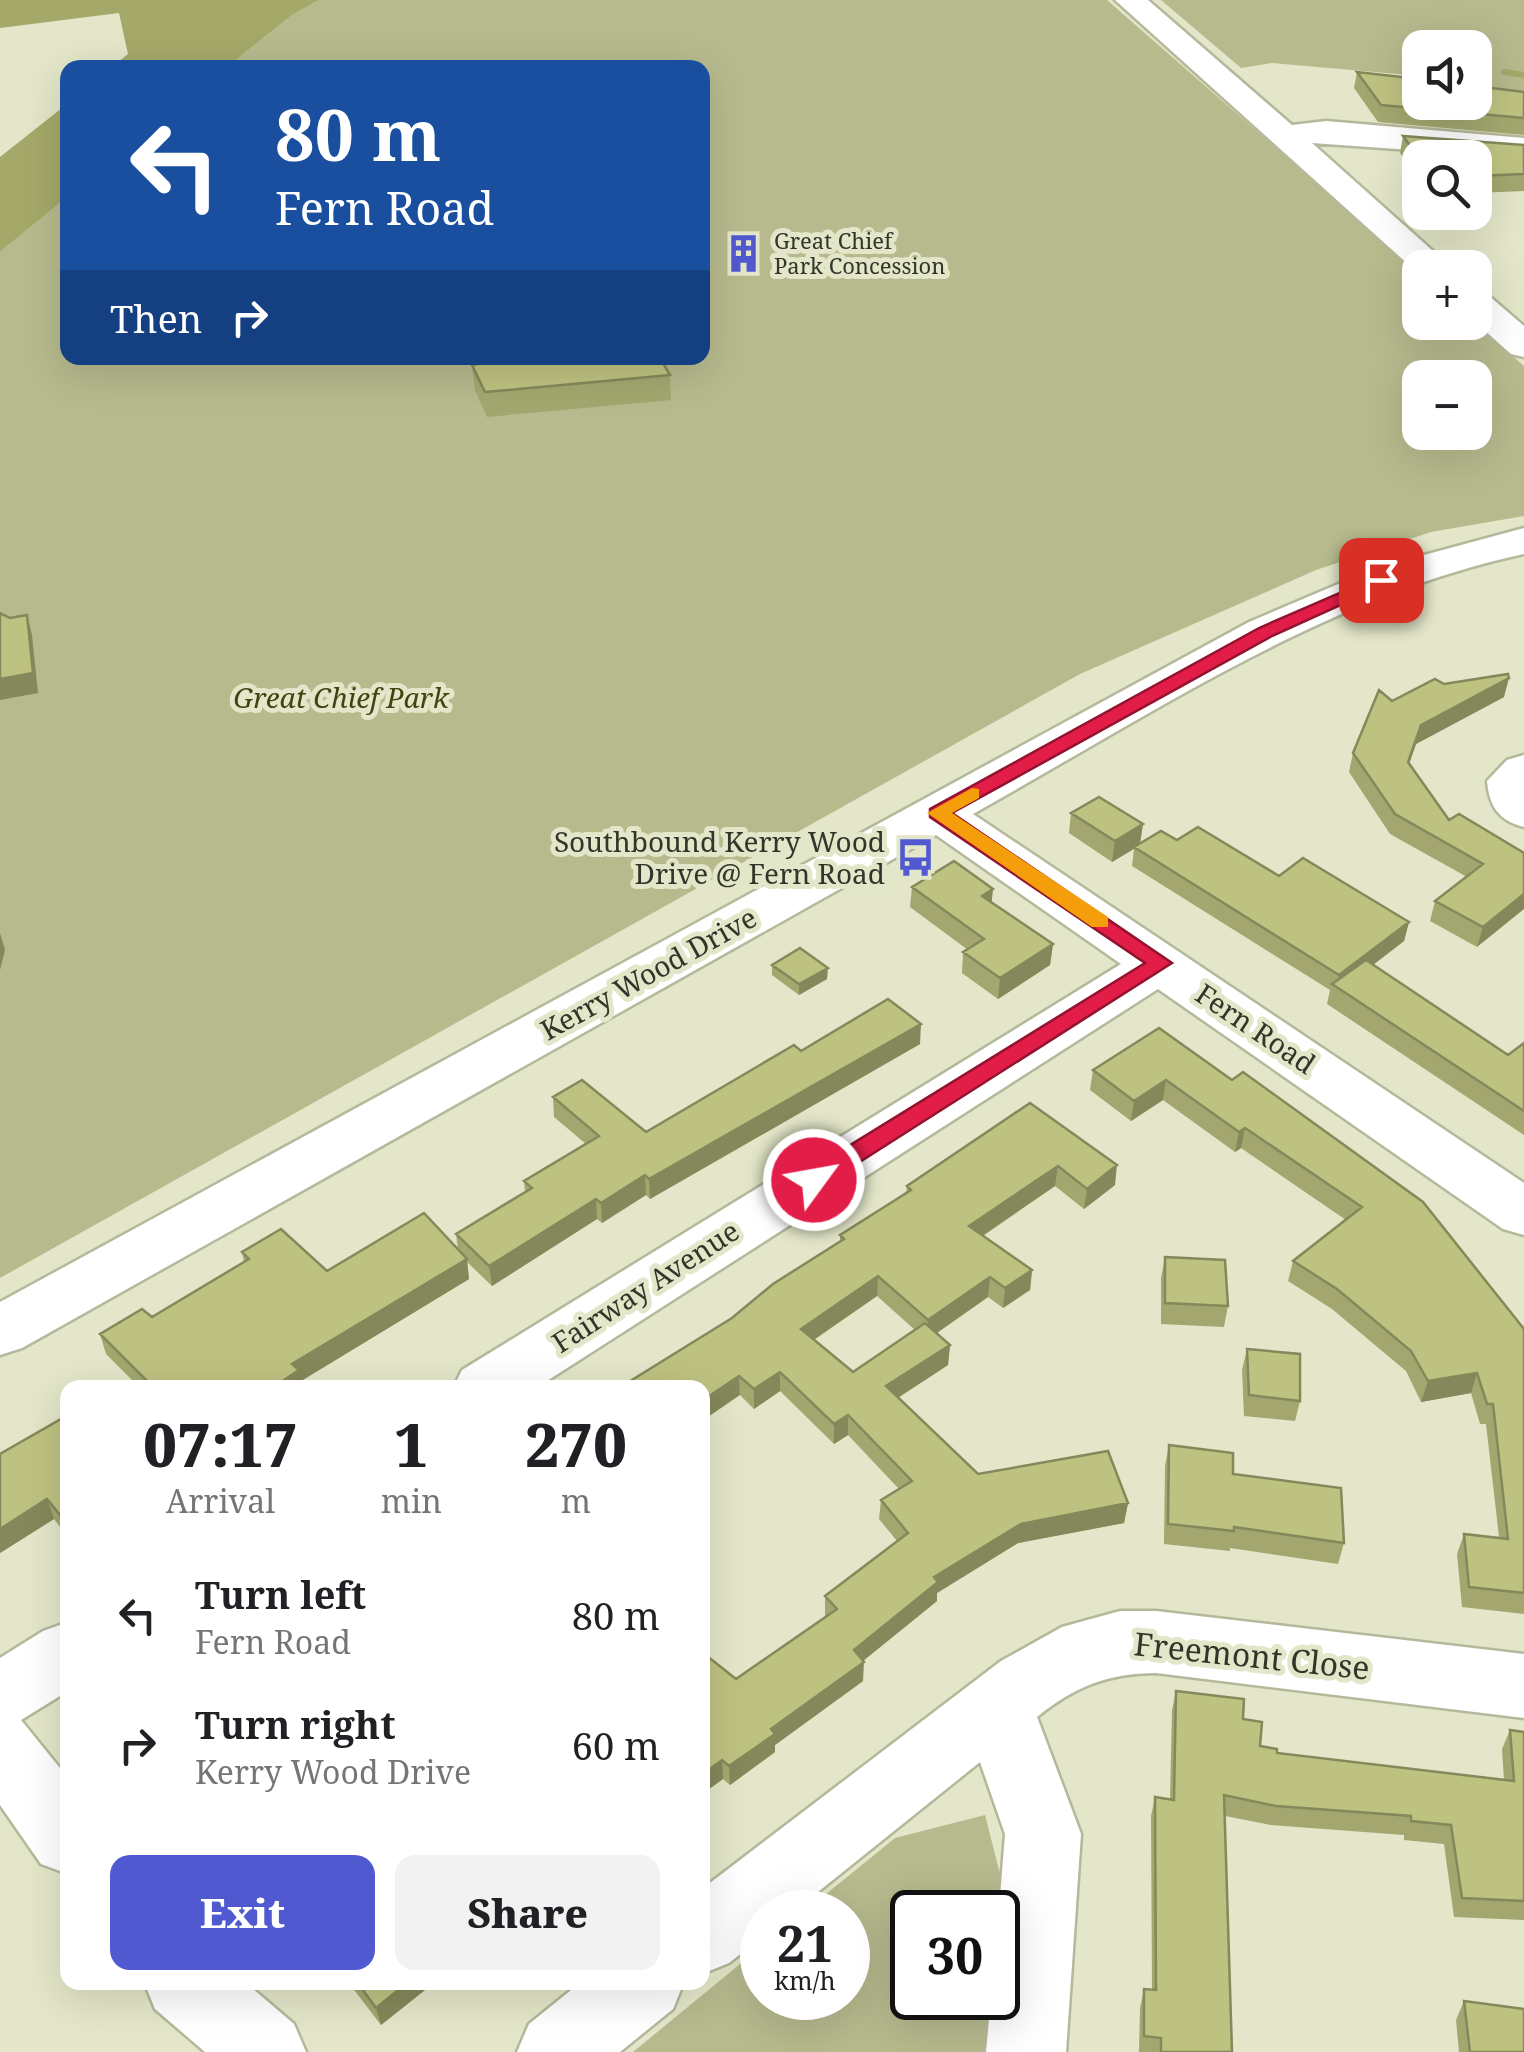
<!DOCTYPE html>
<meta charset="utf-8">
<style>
body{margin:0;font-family:"Noto Serif",serif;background:#f2f2f2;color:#202124;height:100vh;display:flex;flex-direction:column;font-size:38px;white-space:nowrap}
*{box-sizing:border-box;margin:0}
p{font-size:32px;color:#757577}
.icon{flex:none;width:55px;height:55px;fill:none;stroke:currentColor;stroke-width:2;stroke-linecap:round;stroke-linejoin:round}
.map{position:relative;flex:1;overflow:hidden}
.side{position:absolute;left:60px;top:1380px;width:650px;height:610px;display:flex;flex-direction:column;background:#fff;border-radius:20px;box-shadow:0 10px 40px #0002}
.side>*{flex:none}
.top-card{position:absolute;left:60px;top:60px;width:650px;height:305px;border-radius:20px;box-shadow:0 10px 40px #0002;background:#1a4fa0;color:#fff;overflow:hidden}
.fabs{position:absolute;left:1402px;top:30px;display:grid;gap:20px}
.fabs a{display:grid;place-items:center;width:90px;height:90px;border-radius:20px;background:#fff;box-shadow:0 10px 40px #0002;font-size:50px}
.speed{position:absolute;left:740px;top:1890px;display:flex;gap:20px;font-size:50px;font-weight:700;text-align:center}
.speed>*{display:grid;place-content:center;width:130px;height:130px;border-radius:50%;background:#fff;box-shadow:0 10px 40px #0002;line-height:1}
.speed small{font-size:25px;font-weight:400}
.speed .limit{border:5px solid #111;border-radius:15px;background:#fff;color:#111}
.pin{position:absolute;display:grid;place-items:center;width:85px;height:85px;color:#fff;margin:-42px;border-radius:20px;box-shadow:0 5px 15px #0006}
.me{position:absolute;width:110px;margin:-55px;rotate:58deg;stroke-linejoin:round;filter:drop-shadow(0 0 8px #0008)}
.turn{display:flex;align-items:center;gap:35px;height:210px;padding:0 50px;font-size:45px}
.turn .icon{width:130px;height:130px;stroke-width:2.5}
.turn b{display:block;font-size:70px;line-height:85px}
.then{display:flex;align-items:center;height:95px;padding:0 50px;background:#0003;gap:20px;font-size:38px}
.eta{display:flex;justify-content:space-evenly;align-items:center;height:170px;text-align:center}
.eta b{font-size:60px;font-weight:800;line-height:70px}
.button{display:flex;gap:20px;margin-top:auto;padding:20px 50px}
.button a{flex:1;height:115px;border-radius:20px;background:#5059cf;color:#fff;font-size:40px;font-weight:800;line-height:115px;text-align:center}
.button a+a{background:#f2f2f2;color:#202124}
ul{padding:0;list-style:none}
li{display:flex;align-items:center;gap:30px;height:130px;padding:0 50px}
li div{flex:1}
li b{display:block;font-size:38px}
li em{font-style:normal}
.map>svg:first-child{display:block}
.green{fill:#b7ba8d;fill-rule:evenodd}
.water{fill:#a4a868}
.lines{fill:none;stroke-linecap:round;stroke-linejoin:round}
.stream{stroke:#a4a868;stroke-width:6}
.minor-casing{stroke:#b6b89b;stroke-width:5}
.minor{fill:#fff;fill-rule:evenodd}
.wall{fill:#a3a76f;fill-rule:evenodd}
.shaded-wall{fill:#85885a}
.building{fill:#bec281;stroke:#85885a;stroke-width:2.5}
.route{fill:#e11d48;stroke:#92132f;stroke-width:2.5}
.slow{fill:#f59e0b}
.labels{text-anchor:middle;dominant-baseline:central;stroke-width:10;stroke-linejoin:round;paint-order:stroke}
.far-poi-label{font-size:22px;fill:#34352a;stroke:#e3e6c8;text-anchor:start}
.park-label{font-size:28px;font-style:italic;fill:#414311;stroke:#e3e6c8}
.poi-label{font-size:28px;fill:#34352a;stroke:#e3e6c8;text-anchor:end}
.street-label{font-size:28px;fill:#34352a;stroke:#e3e6c8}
.near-street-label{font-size:32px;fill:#34352a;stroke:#e3e6c8}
</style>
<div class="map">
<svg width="1524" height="2052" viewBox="0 0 1524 2052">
<rect width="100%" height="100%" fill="#e3e6c8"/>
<!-- green -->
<path class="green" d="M 319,0 L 1107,0 L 1420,274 L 1420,322 L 1475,323 L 1524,366 L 1524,516 L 1431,532 L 1316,570 L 1080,674 L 0,1278 L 0,252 L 67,197 L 68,358 L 702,358 L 702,68 L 227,67 L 292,15 ZM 1420,378 L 1475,378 L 1475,432 L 1420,432 Z
M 1161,0 L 1524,0 L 1524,95 L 1475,86 L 1475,48 L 1420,48 L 1420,76 L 1272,63 L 1241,68 Z
M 985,1815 L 1010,1913 L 993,2052 L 633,2052 L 762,1946 L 762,1998 L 848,1998 L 848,1912 L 804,1912 L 895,1838 ZM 912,1912 L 998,1912 L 998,1998 L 912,1998 Z"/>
<!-- water -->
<path class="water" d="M 0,0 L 319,0 L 292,15 L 227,67 L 112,67 L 128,54 L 119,13 L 0,28 Z
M 67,104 L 67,197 L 0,252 L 0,157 Z"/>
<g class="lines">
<!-- stream -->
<path class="stream" d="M 1504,72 L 1524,75"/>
<defs>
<path id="minor" d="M 1115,0 L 1148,0 L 1292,125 L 1326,121 L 1524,138 L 1524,158 L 1312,143 L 1452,268 L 1420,268 L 1420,275 Z
M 1475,292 L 1488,295 L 1524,326 L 1524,357 L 1511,354 L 1475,322 Z
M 1524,528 L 1524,554 C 1324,597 1150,715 973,814 L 1524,1183 L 1524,1235 L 1503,1229 L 1158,989 L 536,1388 L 453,1388 L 462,1370 L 1121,964 L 936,835 L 22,1348 L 0,1355 L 0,1302 L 1249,622 L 1376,568 Z
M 1524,755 L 1524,827 C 1499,821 1489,806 1487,781 L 1507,760 Z
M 1120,1611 L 1156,1611 L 1524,1654 L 1524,1718 L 1156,1673 C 1108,1673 1074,1687 1037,1717 L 1081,1834 L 1066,2052 L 986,2052 L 991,1998 L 998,1998 L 998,1922 L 1005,1834 L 980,1762 L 793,1912 L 762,1912 L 762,1937 L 729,1963 L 702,1974 L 702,1889 L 1001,1661 L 1062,1627 Z
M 68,1622 L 68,1691 L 21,1720 L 68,1778 L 68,1874 L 41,1864 L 0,1805 L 0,1658 L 43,1631 Z
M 144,1982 L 245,1982 L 294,2024 L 306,2052 L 205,2052 L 155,2009 Z
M 581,1982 L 684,1982 L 673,2009 L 620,2052 L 517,2052 L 529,2024 Z"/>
</defs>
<!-- minor casing -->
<use href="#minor" class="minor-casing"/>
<!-- minor -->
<use href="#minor" class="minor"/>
</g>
<!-- wall -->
<path class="wall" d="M 1357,72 L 1524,92 L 1524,135 L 1378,122 L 1354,88 Z
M 1403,136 L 1524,145 L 1524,191 L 1475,193 L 1475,158 L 1420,158 L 1420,181 L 1400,153 Z
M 472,365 L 670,375 L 671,400 L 487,417 L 475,390 Z
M 1444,684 L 1504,697 L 1416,744 L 1409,764 L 1449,820 L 1524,853 L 1477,947 L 1430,921 L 1435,901 L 1467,877 L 1390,834 L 1349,772 L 1353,753 L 1392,701 Z
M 1071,813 L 1141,843 L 1177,840 L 1409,922 L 1404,941 L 1373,965 L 1508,1055 L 1524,1043 L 1524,1135 L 1327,1004 L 1330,990 L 1132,866 L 1134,849 L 1112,862 L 1069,833 Z
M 912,887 L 992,902 L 1053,944 L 1050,965 L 998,999 L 962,973 L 963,952 L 968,950 L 910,907 Z
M 772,965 L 827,979 L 799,995 L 772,975 Z
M 1159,1028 L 1524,1329 L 1524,1614 L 1462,1607 L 1457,1554 L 1464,1534 L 1499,1537 L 1486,1424 L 1480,1424 L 1471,1393 L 1421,1402 L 1406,1371 L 1332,1309 L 1288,1281 L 1293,1261 L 1346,1220 L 1241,1148 L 1235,1152 L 1163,1100 L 1131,1121 L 1090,1090 L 1093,1070 Z
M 920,1044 L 650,1199 L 646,1195 L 602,1223 L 597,1219 L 492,1286 L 467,1262 L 469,1279 L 301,1381 L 302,1388 L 140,1388 L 106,1354 L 100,1334 L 152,1317 L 244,1262 L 242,1252 L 327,1271 L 458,1250 L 456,1234 L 525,1192 L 524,1181 L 586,1144 L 554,1117 L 553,1097 L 646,1132 L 801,1051 Z
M 1030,1103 L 1115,1185 L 1084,1209 L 1055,1186 L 983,1236 L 1032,1270 L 1030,1290 L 1003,1308 L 988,1297 L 936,1333 L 950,1345 L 948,1365 L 898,1398 L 978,1474 L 1128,1503 L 1124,1523 L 1018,1543 L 937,1593 L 937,1601 L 863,1661 L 863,1681 L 775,1745 L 775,1752 L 730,1785 L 723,1779 L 702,1794 L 736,1679 L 825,1617 L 825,1596 L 897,1541 L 879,1519 L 881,1500 L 899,1489 L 848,1435 L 834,1444 L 780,1391 L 754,1409 L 740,1395 L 732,1318 L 840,1242 L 840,1235 L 906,1193 L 907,1186 ZM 877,1296 L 915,1330 L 853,1372 L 814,1340 Z
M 1165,1257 L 1228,1306 L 1224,1327 L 1161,1324 L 1161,1278 Z
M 1247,1349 L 1300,1401 L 1295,1421 L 1244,1416 L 1242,1370 Z
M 68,1415 L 66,1535 L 54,1519 L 0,1553 Z
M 1169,1445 L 1233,1474 L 1344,1543 L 1338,1564 L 1230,1548 L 1230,1551 L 1164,1544 L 1165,1466 Z
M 1176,1691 L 1243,1719 L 1260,1746 L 1277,1753 L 1504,1780 L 1502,1749 L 1510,1730 L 1524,1732 L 1524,1920 L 1454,1917 L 1444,1844 L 1404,1840 L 1404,1835 L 1271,1825 L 1225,1816 L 1232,2052 L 1139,2052 L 1140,2008 L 1144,1989 L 1152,1990 L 1151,1816 L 1155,1797 L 1170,1799 L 1172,1710 Z
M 348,1982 L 435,1982 L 381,2025 Z
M 1464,2001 L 1524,2052 L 1459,2052 L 1456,2020 Z"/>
<!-- shaded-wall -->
<path class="shaded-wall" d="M 27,615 L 32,635 L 38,693 L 0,700 L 0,679 Z
M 1509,678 L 1504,697 L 1416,744 L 1403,781 L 1408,762 L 1421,725 Z
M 1143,824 L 1140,845 L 1112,862 L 1115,841 Z
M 993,889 L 991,909 L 982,896 Z
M 1524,894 L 1524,909 L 1477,947 L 1483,927 Z
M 1409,922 L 1404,941 L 1340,990 L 1337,987 L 1339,975 Z
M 0,933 L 5,950 L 0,970 Z
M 1053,944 L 1050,965 L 998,999 L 1000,978 Z
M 828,968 L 827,979 L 799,995 L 799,984 Z
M 921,1024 L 920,1044 L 650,1199 L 649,1179 Z
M 1166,1080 L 1163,1100 L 1131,1121 L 1134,1101 Z
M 1245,1128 L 1241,1148 L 1235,1152 L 1239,1132 Z
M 1117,1165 L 1115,1185 L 1084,1209 L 1087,1189 Z
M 1058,1166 L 1055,1186 L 967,1246 L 969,1226 Z
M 645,1175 L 646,1195 L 602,1223 L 601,1203 Z
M 596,1199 L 597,1219 L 492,1286 L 489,1266 Z
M 467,1259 L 469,1279 L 301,1381 L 302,1388 L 272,1388 L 292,1364 Z
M 1032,1270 L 1030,1290 L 1003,1308 L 1005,1288 Z
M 878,1276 L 877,1296 L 800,1349 L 801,1329 Z
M 990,1277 L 988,1297 L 927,1340 L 928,1320 Z
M 950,1345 L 948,1365 L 885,1406 L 886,1386 Z
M 780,1372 L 780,1391 L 754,1409 L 754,1389 Z
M 1477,1373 L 1471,1393 L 1421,1402 L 1428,1381 Z
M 739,1376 L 740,1395 L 702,1421 L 702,1401 Z
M 848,1415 L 848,1435 L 834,1444 L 834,1424 Z
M 47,1499 L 54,1519 L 0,1553 L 0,1529 Z
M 1128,1503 L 1124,1523 L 1018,1543 L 937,1593 L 937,1601 L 853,1669 L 854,1650 L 934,1577 L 1021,1524 Z
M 68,1510 L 68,1534 L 66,1535 L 60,1515 Z
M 864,1662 L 863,1681 L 775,1745 L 775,1752 L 730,1785 L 729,1766 L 771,1729 Z
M 722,1760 L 723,1779 L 702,1794 L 702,1775 Z
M 408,1982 L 435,1982 L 381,2025 L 376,2008 Z"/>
<!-- building -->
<path class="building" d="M 1357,72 L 1420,79 L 1420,102 L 1475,102 L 1475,86 L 1524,92 L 1524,118 L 1381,105 Z
M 1403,136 L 1524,145 L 1524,174 L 1475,176 L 1475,158 L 1420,158 L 1420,159 Z
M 511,358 L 660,358 L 670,375 L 485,392 L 472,365 Z
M 0,613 L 10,618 L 27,615 L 33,673 L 0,679 Z
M 1508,674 L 1509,678 L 1421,725 L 1408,762 L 1449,820 L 1459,814 L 1524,853 L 1524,894 L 1483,927 L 1435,901 L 1483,864 L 1395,814 L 1353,753 L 1379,690 L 1392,701 L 1435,679 L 1444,684 Z
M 1099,797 L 1143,824 L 1115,841 L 1071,813 Z
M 1198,827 L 1279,876 L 1303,858 L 1409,922 L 1339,975 L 1134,847 L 1161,831 L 1177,840 Z
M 954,861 L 993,889 L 982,896 L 1053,944 L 1000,978 L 963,952 L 984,939 L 912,887 Z
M 800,948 L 828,968 L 799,984 L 772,965 Z
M 1366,960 L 1508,1055 L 1524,1043 L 1524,1111 L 1332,984 Z
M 888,999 L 921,1024 L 649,1179 L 645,1175 L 601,1203 L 596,1199 L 489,1266 L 456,1234 L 532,1188 L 524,1181 L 599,1136 L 553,1097 L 582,1080 L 646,1132 L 794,1045 L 801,1051 Z
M 1159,1028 L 1232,1080 L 1243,1072 L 1423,1202 L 1524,1329 L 1524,1593 L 1469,1587 L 1464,1534 L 1508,1539 L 1493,1404 L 1487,1404 L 1477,1373 L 1428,1381 L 1411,1351 L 1337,1289 L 1293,1261 L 1362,1207 L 1245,1128 L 1239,1132 L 1166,1080 L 1134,1101 L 1093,1070 Z
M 1030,1103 L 1117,1165 L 1087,1189 L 1058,1166 L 969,1226 L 1032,1270 L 1005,1288 L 990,1277 L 928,1320 L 878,1276 L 801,1329 L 853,1372 L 925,1323 L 950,1345 L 886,1386 L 978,1474 L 1108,1451 L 1128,1503 L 1021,1524 L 934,1577 L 938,1582 L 854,1650 L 864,1662 L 771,1729 L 775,1734 L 729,1766 L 722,1760 L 702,1775 L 702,1652 L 736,1679 L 837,1609 L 825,1596 L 908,1533 L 881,1500 L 912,1481 L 848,1415 L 834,1424 L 780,1372 L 754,1389 L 739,1376 L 702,1401 L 702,1388 L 619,1388 L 732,1318 L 773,1284 L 844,1239 L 840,1235 L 911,1190 L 907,1186 Z
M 424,1213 L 467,1259 L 292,1364 L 299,1370 L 272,1388 L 154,1388 L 100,1334 L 142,1309 L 152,1317 L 249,1259 L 242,1252 L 281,1229 L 327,1271 Z
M 1165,1257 L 1225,1260 L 1228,1306 L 1165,1303 Z
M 1247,1349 L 1300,1354 L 1300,1401 L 1249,1395 Z
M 68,1415 L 68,1510 L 60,1515 L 47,1499 L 0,1529 L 0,1454 Z
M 1169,1445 L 1233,1453 L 1233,1474 L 1341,1488 L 1344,1543 L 1234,1527 L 1234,1531 L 1168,1524 Z
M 1176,1691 L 1244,1699 L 1243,1719 L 1262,1722 L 1260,1746 L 1277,1749 L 1277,1753 L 1514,1781 L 1510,1730 L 1524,1732 L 1524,1901 L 1462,1898 L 1451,1825 L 1411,1821 L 1411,1816 L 1276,1806 L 1224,1795 L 1232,2052 L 1161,2052 L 1161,2038 L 1144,2036 L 1144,1989 L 1156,1990 L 1155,1797 L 1174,1800 Z
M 357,1982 L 408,1982 L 376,2008 Z
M 1464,2001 L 1524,2009 L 1524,2052 L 1470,2052 Z"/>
<!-- route -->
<path class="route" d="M 1381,575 L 1387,577 L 1387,584 L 1272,636 L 952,813 L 1172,963 L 822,1186 L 805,1186 L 801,1180 L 805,1173 L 1145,963 L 930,817 L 930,809 L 1259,628 Z"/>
<!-- slow -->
<path class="slow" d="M 972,788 L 979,789 L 979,798 L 952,813 L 1108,917 L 1108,927 L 1092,927 L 927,813 Z"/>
<!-- icons -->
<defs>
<symbol id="building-bare" viewBox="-9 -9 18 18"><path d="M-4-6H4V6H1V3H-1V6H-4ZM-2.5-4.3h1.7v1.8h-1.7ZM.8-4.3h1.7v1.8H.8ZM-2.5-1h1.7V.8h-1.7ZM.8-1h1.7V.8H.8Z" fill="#5059cf" stroke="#e3e6c8" stroke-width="2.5" paint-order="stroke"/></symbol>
<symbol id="bus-bare" viewBox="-9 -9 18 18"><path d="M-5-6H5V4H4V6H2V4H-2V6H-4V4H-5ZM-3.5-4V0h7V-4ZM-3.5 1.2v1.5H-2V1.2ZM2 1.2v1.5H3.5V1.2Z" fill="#5059cf" stroke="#e3e6c8" stroke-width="2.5" paint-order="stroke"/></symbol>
</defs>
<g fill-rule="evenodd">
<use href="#building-bare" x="716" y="226" width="55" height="55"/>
<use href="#bus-bare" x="888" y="830" width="55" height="55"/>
</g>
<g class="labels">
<!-- far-poi labels -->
<g class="far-poi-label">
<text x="774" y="240">Great Chief<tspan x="774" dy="25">Park Concession</tspan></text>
</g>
<!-- park labels -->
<g class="park-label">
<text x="341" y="697">Great Chief Park</text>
</g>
<!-- poi labels -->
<g class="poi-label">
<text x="885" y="841">Southbound Kerry Wood<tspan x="885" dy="32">Drive @ Fern Road</tspan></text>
</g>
<!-- street labels -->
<g class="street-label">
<text transform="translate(648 973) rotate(-29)">Kerry Wood Drive</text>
<text transform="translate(1256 1028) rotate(34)">Fern Road</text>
<text transform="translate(645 1286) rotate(-33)">Fairway Avenue</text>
</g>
<!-- near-street labels -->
<g class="near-street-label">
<text transform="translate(1252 1655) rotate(6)">Freemont Close</text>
</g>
</g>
</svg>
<div class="fabs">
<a><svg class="icon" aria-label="sound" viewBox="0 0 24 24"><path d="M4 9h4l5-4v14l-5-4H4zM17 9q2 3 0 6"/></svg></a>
<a><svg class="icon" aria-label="search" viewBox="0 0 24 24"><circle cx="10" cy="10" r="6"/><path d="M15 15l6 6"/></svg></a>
<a>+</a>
<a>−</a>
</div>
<div class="speed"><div>21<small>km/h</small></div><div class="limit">30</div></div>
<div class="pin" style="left:1381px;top:580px;background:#d93025"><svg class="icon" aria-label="arrive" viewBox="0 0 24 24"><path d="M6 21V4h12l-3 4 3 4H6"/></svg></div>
<svg class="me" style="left:814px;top:1180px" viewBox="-20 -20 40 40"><circle r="17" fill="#e11d48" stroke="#fff" stroke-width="3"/><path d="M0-11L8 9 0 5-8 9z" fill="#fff"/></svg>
<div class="top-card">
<div class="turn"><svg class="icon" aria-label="left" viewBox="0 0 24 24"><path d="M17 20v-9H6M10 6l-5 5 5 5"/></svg><div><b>80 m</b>Fern Road</div></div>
<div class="then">Then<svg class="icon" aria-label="right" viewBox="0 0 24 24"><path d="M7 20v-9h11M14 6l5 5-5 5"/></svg></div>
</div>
<section class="side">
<div class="eta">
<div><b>07:17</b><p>Arrival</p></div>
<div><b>1</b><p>min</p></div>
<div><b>270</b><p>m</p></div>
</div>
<ul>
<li><svg class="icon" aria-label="left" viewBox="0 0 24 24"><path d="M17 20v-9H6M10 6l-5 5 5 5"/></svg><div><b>Turn left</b><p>Fern Road</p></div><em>80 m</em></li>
<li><svg class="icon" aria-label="right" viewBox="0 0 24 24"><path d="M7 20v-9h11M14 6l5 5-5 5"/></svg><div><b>Turn right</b><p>Kerry Wood Drive</p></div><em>60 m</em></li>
</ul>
<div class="button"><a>Exit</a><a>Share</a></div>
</section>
</div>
